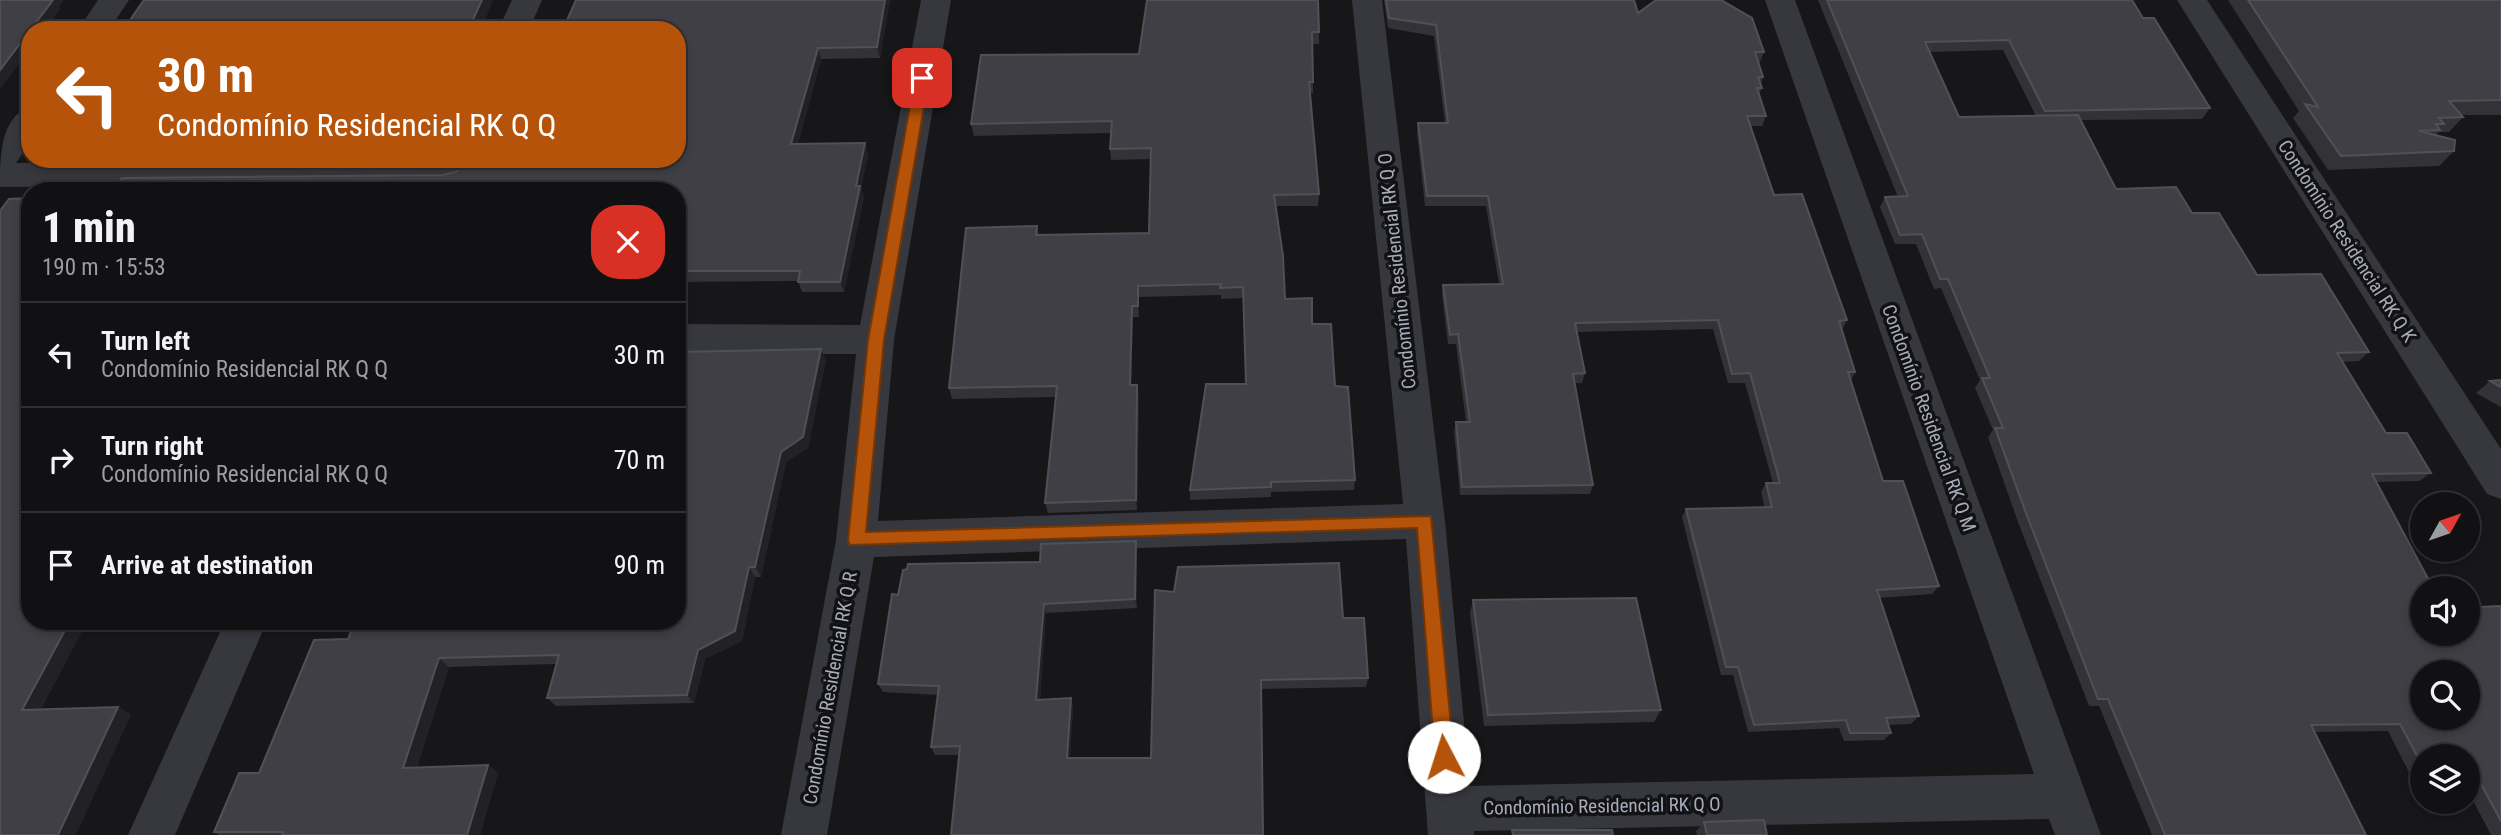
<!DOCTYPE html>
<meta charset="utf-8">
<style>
body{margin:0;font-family:"Roboto Condensed",sans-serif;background:#1a191c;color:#f1f3f6;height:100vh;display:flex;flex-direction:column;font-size:26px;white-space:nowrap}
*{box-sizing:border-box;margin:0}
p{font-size:23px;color:#9c9da0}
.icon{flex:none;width:38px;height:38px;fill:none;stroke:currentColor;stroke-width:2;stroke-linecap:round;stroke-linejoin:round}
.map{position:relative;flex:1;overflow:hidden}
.drawer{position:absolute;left:21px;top:182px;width:665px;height:448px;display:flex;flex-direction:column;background:#111013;border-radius:28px;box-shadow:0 4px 10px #0003,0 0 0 2px #303033}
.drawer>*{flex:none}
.banner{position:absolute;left:21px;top:21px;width:665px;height:147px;border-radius:28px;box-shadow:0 4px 10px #0003,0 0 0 2px #303033;background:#b45309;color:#fff;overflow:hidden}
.needle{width:46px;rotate:50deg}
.controls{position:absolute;left:2410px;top:492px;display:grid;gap:14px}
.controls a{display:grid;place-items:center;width:70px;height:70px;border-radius:50%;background:#111013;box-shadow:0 4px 10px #0003,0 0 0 2px #303033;font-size:35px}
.pin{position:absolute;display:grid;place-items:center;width:60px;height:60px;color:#fff;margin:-30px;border-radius:14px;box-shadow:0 4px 10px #0006}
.me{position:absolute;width:77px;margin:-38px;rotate:355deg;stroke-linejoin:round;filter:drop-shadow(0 0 5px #0008)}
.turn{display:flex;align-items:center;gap:24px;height:147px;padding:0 21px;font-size:32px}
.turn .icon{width:91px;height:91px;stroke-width:2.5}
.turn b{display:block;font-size:49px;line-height:60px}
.round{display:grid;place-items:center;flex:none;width:74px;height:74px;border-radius:28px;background:#1a191c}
.summary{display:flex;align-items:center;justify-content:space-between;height:119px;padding:0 21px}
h1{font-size:42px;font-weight:800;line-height:52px}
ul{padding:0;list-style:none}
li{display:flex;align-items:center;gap:21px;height:105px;padding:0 21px;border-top:2px solid #303033}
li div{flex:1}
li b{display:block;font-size:26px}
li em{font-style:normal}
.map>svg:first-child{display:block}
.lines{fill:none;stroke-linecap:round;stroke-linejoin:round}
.minor{fill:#37383e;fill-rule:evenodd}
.wall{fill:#333237;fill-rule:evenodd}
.shaded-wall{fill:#222125}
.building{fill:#3f3f45;stroke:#505057;stroke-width:2;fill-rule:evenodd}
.route{fill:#b45309;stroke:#753606;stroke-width:2}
.labels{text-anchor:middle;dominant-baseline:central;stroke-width:7;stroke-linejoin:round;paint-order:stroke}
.street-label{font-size:19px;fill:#a7abba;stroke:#121114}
</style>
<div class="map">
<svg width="2501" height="835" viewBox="0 0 2501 835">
<rect width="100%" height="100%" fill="#171619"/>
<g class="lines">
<!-- minor -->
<path class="minor" d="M 98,0 L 129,0 L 109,30 L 78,30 Z
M 512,0 L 542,0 L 529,30 L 498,30 Z
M 921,0 L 951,0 L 894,340 L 878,521 L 1403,504 L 1352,0 L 1382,0 L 1445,521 L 1470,786 L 2034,774 L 1765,0 L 1795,0 L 2101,835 L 2055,835 L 2049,819 L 1474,831 L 1474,835 L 1428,835 L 1406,539 L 874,557 L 827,835 L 781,835 L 836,540 L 856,354 L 677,354 L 677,324 L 860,325 Z
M 2177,0 L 2207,0 L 2501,449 L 2501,499 L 2487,494 Z
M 30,107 L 30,143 L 16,163 L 451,159 L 462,162 L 467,171 L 462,180 L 450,183 L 0,187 C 0,157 0,117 30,107 Z
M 225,621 L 267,621 L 175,835 L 128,835 Z"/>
</g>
<!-- wall -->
<path class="wall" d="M 493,0 L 481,28 L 564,27 L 890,0 L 880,58 L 821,59 L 798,144 L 865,143 L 868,154 L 861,188 L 864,197 L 844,292 L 802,292 L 798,281 L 677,282 L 677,191 L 443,175 L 456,172 L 462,161 L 460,159 L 677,159 L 123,30 Z
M 1147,0 L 1319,32 L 1319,44 L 1312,44 L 1313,82 L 1313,93 L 1310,93 L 1319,194 L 1318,206 L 1276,206 L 1285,299 L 1312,324 L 1335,386 L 1355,480 L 1354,490 L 1271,492 L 1271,497 L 1190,500 L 1190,490 L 1246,384 L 1243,298 L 1221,299 L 1221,295 L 1139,297 L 1139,317 L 1133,317 L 1131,385 L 1139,395 L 1137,510 L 1048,513 L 1045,503 L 1056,397 L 952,399 L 949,388 L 1037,226 L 1039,235 L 1149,233 L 1151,159 L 1111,160 L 1110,149 L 1111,133 L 974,136 L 971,124 L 1139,54 Z
M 1384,0 L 1634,0 L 1638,13 L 1764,52 L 1760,62 L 1759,62 L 1763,77 L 1761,84 L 1762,88 L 1759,94 L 1766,116 L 1762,126 L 1751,126 L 1774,195 L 1847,320 L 1842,330 L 1855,372 L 1851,380 L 1883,481 L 1939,586 L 1932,594 L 1879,598 L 1919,716 L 1911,724 L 1888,725 L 1891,733 L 1884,740 L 1844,741 L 1839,728 L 1748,732 L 1733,675 L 1721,675 L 1682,517 L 1686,509 L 1765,508 L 1761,492 L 1766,483 L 1773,483 L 1745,383 L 1728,383 L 1713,329 L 1577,332 L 1585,373 L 1582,383 L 1575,383 L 1593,485 L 1590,494 L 1460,495 L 1454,431 L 1456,422 L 1466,422 L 1456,344 L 1448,344 L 1442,295 L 1443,285 L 1499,284 L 1486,206 L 1425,206 L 1417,133 L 1418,123 L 1445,123 L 1434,36 L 1388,28 Z
M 1818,0 L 2132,0 L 2143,18 L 2210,108 L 2202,119 L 2081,120 L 2116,189 L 2192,213 L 2257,275 L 2369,352 L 2359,361 L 2343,362 L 2386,433 L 2431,473 L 2419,481 L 2376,482 L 2422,588 L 2479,607 L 2501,606 L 2501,835 L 2491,835 L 2468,791 L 2468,756 L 2422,756 L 2422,782 L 2414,782 L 2388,731 L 2314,732 L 2366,835 L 2152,835 L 2099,706 L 2089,706 L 2018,522 L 1988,437 L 1993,430 L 1975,388 L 1980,380 L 1941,288 L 1934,289 L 1916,244 L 1895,244 L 1880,207 L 1885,197 L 1898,197 ZM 2003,50 L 2036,116 L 1959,117 L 1930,52 Z
M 2228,0 L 2501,0 L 2501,115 L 2461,115 L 2463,117 L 2449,132 L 2439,132 L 2436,135 L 2454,151 L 2439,166 L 2328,170 L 2293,118 L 2299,111 Z
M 826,360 L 808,448 L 786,462 L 761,577 L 755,577 L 742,641 L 705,659 L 694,703 L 556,706 L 547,698 L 557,664 L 449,667 L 417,767 L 488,765 L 498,773 L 480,835 L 219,835 L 214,832 L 259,773 L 348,639 L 677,621 Z
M 2501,380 L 2501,407 L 2476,393 L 2490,381 Z
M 1136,541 L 1137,551 L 1137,608 L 1046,613 L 1040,700 L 1073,707 L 1070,758 L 1151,758 L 1343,618 L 1368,678 L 1366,687 L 1261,689 L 1263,835 L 959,755 L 935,755 L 931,747 L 938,695 L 883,692 L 878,684 L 898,595 Z
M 1473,600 L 1661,710 L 1654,722 L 1484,726 L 1470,613 Z
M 30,621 L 132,621 L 129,627 L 83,629 L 41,709 L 118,707 L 131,715 L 0,835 Z
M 1704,822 L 1767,835 L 1697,835 L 1696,831 Z"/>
<!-- shaded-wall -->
<path class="shaded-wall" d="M 51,0 L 64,0 L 59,7 L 61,8 L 45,30 L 30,30 Z
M 482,0 L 493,0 L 480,30 L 469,28 Z
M 885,0 L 890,0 L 880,58 L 877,47 Z
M 30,31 L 30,50 L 0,89 L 0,70 Z
M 818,48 L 821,59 L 795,155 L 791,144 Z
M 865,143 L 868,154 L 861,188 L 864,197 L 844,292 L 840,282 Z
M 1138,286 L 1139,297 L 1139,317 L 1138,306 Z
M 1132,306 L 1133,317 L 1131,395 L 1130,385 Z
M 821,349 L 826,360 L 808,448 L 786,462 L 761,577 L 755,567 L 781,452 Z
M 1137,385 L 1139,395 L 1137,510 L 1136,500 Z
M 1136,541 L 1137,551 L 1137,608 L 1135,599 Z
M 749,567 L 755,577 L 742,641 L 705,659 L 694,703 L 687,695 L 698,650 Z
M 1044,604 L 1046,613 L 1039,708 L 1036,700 Z
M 70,621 L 83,629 L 36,718 L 22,710 Z
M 120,621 L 132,621 L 129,627 Z
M 439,658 L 449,667 L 414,776 L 403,768 Z
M 1071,698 L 1073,707 L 1070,766 L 1067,758 Z
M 118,707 L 131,715 L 76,835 L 58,835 Z
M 488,765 L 498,773 L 480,835 L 467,835 Z"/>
<!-- building -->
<path class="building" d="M 0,0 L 53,0 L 0,70 Z
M 144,0 L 482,0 L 469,28 L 564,27 L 576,0 L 885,0 L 877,47 L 818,48 L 791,144 L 865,143 L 856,186 L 860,186 L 840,282 L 798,282 L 800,271 L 677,271 L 677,191 L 92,191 L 98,182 L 119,182 L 122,178 L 443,175 L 456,172 L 462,161 L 461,159 L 677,159 L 677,30 L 123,30 Z
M 1147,0 L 1318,0 L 1319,32 L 1312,32 L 1313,82 L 1309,82 L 1319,194 L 1274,195 L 1283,256 L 1285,299 L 1312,298 L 1312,324 L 1331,324 L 1335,386 L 1348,387 L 1355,480 L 1271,482 L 1271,487 L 1190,490 L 1206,384 L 1246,384 L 1243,287 L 1220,288 L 1221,284 L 1138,286 L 1138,306 L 1132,306 L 1130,385 L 1137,385 L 1136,500 L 1045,503 L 1057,386 L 949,388 L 966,228 L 1037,226 L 1036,235 L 1149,233 L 1151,148 L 1110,149 L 1112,121 L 971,124 L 981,55 L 1139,54 Z
M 1386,0 L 1634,0 L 1638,13 L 1656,0 L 1721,0 L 1752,18 L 1764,52 L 1755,52 L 1763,77 L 1758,77 L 1762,88 L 1757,88 L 1766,116 L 1747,116 L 1774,195 L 1802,194 L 1847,320 L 1839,321 L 1855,372 L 1848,372 L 1883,481 L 1903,481 L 1939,586 L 1877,590 L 1919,716 L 1886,718 L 1891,733 L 1850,733 L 1846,720 L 1754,725 L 1738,667 L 1726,667 L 1686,509 L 1772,507 L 1766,483 L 1780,483 L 1750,373 L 1732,374 L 1718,320 L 1575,323 L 1585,373 L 1573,374 L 1593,485 L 1462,487 L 1456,422 L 1470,422 L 1458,334 L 1450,335 L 1443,285 L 1503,284 L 1488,196 L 1427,196 L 1418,123 L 1448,123 L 1436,25 L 1389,18 Z
M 1827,0 L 2132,0 L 2143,18 L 2154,18 L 2210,108 L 2045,111 L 2009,40 L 1925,42 L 1959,117 L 2078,115 L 2116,189 L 2176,187 L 2192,213 L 2219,213 L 2257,275 L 2321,274 L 2369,352 L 2337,353 L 2386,433 L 2407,433 L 2431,473 L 2372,474 L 2433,588 L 2422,588 L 2422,634 L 2468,634 L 2468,590 L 2479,607 L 2501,606 L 2501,821 L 2476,775 L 2468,775 L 2468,756 L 2422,756 L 2422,765 L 2400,724 L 2311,725 L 2366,835 L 2165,835 L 2108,699 L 2098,699 L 2026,513 L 1995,428 L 2003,428 L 1982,378 L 1990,378 L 1948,279 L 1940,279 L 1922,234 L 1900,235 L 1885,197 L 1908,196 ZM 2422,672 L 2468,672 L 2468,718 L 2422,718 Z
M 2248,0 L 2501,0 L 2501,100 L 2449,101 L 2463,117 L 2439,118 L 2444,124 L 2436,124 L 2440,130 L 2419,131 L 2455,140 L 2454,151 L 2341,156 L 2305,104 L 2318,107 Z
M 30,198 L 30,621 L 70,621 L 22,710 L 118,707 L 58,835 L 0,835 L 0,211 L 9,199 Z
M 821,349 L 803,437 L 781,452 L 755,567 L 749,567 L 735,631 L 698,650 L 687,695 L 547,698 L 559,655 L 439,658 L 403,768 L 488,765 L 467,835 L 282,835 L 283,832 L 214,832 L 239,773 L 259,773 L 314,640 L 348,639 L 355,621 L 677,621 L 677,352 Z
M 2501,380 L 2501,387 L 2490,381 Z
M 1136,541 L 1135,599 L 1044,604 L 1036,700 L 1071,698 L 1067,758 L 1151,758 L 1155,590 L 1174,592 L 1178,567 L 1339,563 L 1343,618 L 1364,618 L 1368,678 L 1261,680 L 1263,835 L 951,835 L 960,746 L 931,747 L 939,686 L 878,684 L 892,594 L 898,595 L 903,570 L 907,569 L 908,564 L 1040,562 L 1041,544 Z
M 1636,598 L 1661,710 L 1488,715 L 1473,600 Z
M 1764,820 L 1767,835 L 1707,835 L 1704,822 Z
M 1512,830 L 1612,830 L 1613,835 L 1513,835 Z"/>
<!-- route -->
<path class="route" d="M 922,74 L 929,78 L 884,340 L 866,532 L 1431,516 L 1454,757 L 1451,763 L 1444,765 L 1438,763 L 1435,757 L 1417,528 L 850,545 L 848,540 L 868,340 L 915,78 Z"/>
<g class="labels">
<!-- street labels -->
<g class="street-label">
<text transform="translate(2347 241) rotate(57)">Condomínio Residencial RK Q K</text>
<text transform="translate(1397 271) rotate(-96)">Condomínio Residencial RK Q O</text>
<text transform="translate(1929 418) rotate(70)">Condomínio Residencial RK Q M</text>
<text transform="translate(830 688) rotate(-80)">Condomínio Residencial RK Q R</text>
<text transform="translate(1602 806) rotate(-1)">Condomínio Residencial RK Q O</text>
</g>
</g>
</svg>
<div class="controls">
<a><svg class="needle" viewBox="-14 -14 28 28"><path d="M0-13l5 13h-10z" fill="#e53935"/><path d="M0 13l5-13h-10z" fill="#9c9da0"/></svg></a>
<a><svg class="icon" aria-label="sound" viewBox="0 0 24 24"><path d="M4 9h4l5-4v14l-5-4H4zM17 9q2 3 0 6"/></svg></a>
<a><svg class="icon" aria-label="search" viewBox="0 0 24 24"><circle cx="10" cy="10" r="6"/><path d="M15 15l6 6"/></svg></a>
<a><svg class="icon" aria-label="layers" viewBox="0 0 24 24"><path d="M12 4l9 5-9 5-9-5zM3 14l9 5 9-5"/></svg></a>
</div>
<div class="pin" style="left:922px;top:78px;background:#d93025"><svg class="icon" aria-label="arrive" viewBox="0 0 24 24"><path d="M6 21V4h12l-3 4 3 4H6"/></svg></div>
<svg class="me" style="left:1444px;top:757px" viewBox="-20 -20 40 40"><circle r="19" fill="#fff"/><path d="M0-13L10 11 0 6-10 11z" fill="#b45309"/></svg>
<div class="banner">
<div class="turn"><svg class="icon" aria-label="left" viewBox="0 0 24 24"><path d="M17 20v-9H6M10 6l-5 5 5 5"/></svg><div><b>30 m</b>Condomínio Residencial RK Q Q</div></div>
</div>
<section class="drawer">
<div class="summary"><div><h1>1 min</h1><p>190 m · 15:53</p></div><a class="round" style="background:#d93025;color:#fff"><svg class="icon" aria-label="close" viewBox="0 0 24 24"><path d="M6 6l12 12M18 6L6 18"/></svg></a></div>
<ul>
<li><svg class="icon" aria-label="left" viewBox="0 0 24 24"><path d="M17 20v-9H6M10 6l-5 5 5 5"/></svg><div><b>Turn left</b><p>Condomínio Residencial RK Q Q</p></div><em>30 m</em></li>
<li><svg class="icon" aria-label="right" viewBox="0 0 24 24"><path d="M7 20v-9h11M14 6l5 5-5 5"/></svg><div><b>Turn right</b><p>Condomínio Residencial RK Q Q</p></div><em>70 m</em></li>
<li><svg class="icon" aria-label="arrive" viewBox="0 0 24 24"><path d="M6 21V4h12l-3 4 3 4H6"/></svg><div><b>Arrive at destination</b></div><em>90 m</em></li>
</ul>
</section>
</div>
